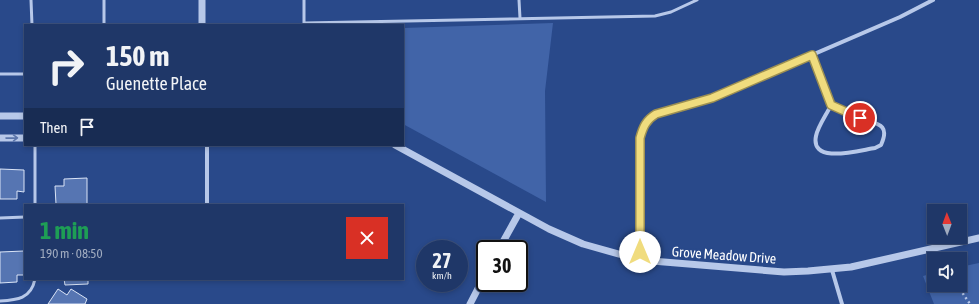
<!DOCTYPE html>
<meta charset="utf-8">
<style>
body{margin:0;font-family:"Asap Condensed",sans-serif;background:#273f6e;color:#f1f3f6;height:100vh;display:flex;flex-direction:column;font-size:15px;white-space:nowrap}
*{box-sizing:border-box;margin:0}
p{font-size:13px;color:#a1acc0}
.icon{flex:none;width:22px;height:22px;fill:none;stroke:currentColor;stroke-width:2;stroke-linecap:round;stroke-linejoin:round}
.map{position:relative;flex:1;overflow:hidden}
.side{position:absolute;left:24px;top:204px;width:380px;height:76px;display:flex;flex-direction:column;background:#1f3768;border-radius:0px;box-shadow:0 2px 6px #0003,0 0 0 1px #3c517c}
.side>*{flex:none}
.banner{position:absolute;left:24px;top:24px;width:380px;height:122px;border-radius:0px;box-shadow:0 2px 6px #0003,0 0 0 1px #3c517c;background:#1f3768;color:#f1f3f6;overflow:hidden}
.needle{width:26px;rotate:359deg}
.fabs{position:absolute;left:927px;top:204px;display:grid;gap:8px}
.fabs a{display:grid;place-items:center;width:40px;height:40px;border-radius:0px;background:#1f3768;box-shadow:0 2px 6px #0003,0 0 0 1px #3c517c;font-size:20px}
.speed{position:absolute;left:416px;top:240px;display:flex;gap:8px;font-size:20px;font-weight:700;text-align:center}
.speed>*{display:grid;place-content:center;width:52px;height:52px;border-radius:50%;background:#1f3768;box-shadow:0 2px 6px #0003,0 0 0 1px #3c517c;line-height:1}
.speed small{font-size:10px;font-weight:400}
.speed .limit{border:2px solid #111;border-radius:6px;background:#fff;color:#111}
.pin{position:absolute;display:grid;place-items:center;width:34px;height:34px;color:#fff;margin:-17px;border:2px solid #fff;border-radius:50%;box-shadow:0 1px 4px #0007}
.me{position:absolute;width:44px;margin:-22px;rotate:0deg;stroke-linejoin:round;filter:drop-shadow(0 0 3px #0008)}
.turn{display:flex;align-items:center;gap:14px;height:84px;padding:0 16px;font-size:18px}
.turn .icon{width:52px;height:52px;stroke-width:2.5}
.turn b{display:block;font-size:28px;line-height:34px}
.then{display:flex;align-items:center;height:38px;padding:0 16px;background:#0003;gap:8px;font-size:15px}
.round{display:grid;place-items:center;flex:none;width:42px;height:42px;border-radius:0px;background:#273f6e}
.overview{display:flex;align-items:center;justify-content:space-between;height:68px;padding:0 16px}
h1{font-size:24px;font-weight:700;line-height:30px;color:#1e9e55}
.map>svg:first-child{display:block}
.green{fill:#4164a8}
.building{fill:#5675b2;stroke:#dbe5f7}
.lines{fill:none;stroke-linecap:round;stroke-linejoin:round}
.path{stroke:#b7c8e9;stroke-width:2.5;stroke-dasharray:2 3;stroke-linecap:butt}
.service{stroke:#b7c8e9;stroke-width:3}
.minor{stroke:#b7c8e9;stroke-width:4}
.tertiary{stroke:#b7c8e9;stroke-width:7}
.oneway{stroke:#5b75ab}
.route-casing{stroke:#9c8f52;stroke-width:10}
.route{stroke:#f0dc7e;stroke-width:7}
.labels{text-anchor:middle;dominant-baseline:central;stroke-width:4;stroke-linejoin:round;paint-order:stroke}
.street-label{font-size:14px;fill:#fff;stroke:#29498a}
</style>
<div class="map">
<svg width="979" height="304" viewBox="0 0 979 304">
<rect width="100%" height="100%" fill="#29498a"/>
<!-- green -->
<path class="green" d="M 553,23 L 545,91 L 546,202 L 403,124 L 403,28 Z
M 979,263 L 979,304 L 934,304 L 923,276 L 934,273 L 934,285 L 960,285 L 960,267 Z"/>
<!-- building -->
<path class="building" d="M 0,169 L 24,170 L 24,192 L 17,191 L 17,199 L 0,199 Z
M 87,178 L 87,205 L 56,204 L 55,186 L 64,186 L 64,179 Z
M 24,251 L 25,275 L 17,275 L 17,282 L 0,283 L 0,252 Z
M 64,279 L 88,279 L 88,284 L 65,285 Z
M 58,289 L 67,295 L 71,289 L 87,299 L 85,304 L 48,304 Z"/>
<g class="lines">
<!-- path -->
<path class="path" d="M 957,285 L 970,304"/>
<!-- service -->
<path class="service" d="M 31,0 L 32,25
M 104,0 L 104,25
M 304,0 L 304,25
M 519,0 L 520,18
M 304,23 L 655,16 L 671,12 L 697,0
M 0,74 L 25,74
M 35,145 L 35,205
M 0,218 L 25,217
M 0,301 C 17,300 31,299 35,279"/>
<!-- minor -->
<path class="minor" d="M 812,55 L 831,105 C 841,109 850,115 860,118 C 876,124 891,123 881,145 L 875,148 C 860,150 810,165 816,136 C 818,126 827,114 831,105
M 207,145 L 207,205
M 640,260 L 640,138 C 643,127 646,120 656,114 L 712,98 L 900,17 L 933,0
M 832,270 L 842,304"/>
<!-- tertiary -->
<path class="tertiary" d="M 202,0 L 202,25
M 0,116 L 25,116
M 0,138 L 25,138
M 395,145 L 549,229 L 583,244 L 640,260 L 784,272 L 808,271 L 851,267 L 979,238
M 499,249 L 519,213
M 470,304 L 485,275"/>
</g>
<!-- one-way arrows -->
<defs><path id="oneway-shaft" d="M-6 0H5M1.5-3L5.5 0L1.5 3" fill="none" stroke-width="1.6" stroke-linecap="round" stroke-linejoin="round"/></defs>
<use class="oneway" href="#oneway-shaft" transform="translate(12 138) rotate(-1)"/>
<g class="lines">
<defs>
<path id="route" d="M 640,252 L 640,138 C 643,127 646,120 656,114 L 712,98 L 812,55 L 831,105 L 860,118"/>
</defs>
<!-- route casing -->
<use href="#route" class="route-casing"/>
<!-- route -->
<use href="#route" class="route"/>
</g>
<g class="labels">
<!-- street labels -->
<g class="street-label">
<text transform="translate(724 255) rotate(4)">Grove Meadow Drive</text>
</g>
</g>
</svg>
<div class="fabs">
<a><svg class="needle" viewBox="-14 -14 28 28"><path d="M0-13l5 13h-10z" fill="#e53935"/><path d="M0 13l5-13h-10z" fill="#a1acc0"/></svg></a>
<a><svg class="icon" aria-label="sound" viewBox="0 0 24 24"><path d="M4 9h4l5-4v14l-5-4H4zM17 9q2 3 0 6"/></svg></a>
</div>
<div class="speed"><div>27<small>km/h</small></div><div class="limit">30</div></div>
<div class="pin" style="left:860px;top:118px;background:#d93025"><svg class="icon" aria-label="arrive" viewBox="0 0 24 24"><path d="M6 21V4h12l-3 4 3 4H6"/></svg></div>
<svg class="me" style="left:640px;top:252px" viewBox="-20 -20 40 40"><circle r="19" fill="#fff"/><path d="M0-13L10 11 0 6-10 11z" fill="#f0dc7e"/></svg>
<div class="banner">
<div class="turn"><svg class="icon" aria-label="right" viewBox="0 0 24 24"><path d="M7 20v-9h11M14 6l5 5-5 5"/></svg><div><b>150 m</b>Guenette Place</div></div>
<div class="then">Then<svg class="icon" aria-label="arrive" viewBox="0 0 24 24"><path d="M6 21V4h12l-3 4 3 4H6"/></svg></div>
</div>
<section class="side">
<div class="overview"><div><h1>1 min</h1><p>190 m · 08:50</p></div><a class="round" style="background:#d93025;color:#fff"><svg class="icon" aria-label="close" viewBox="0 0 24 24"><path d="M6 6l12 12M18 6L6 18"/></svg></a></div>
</section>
</div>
